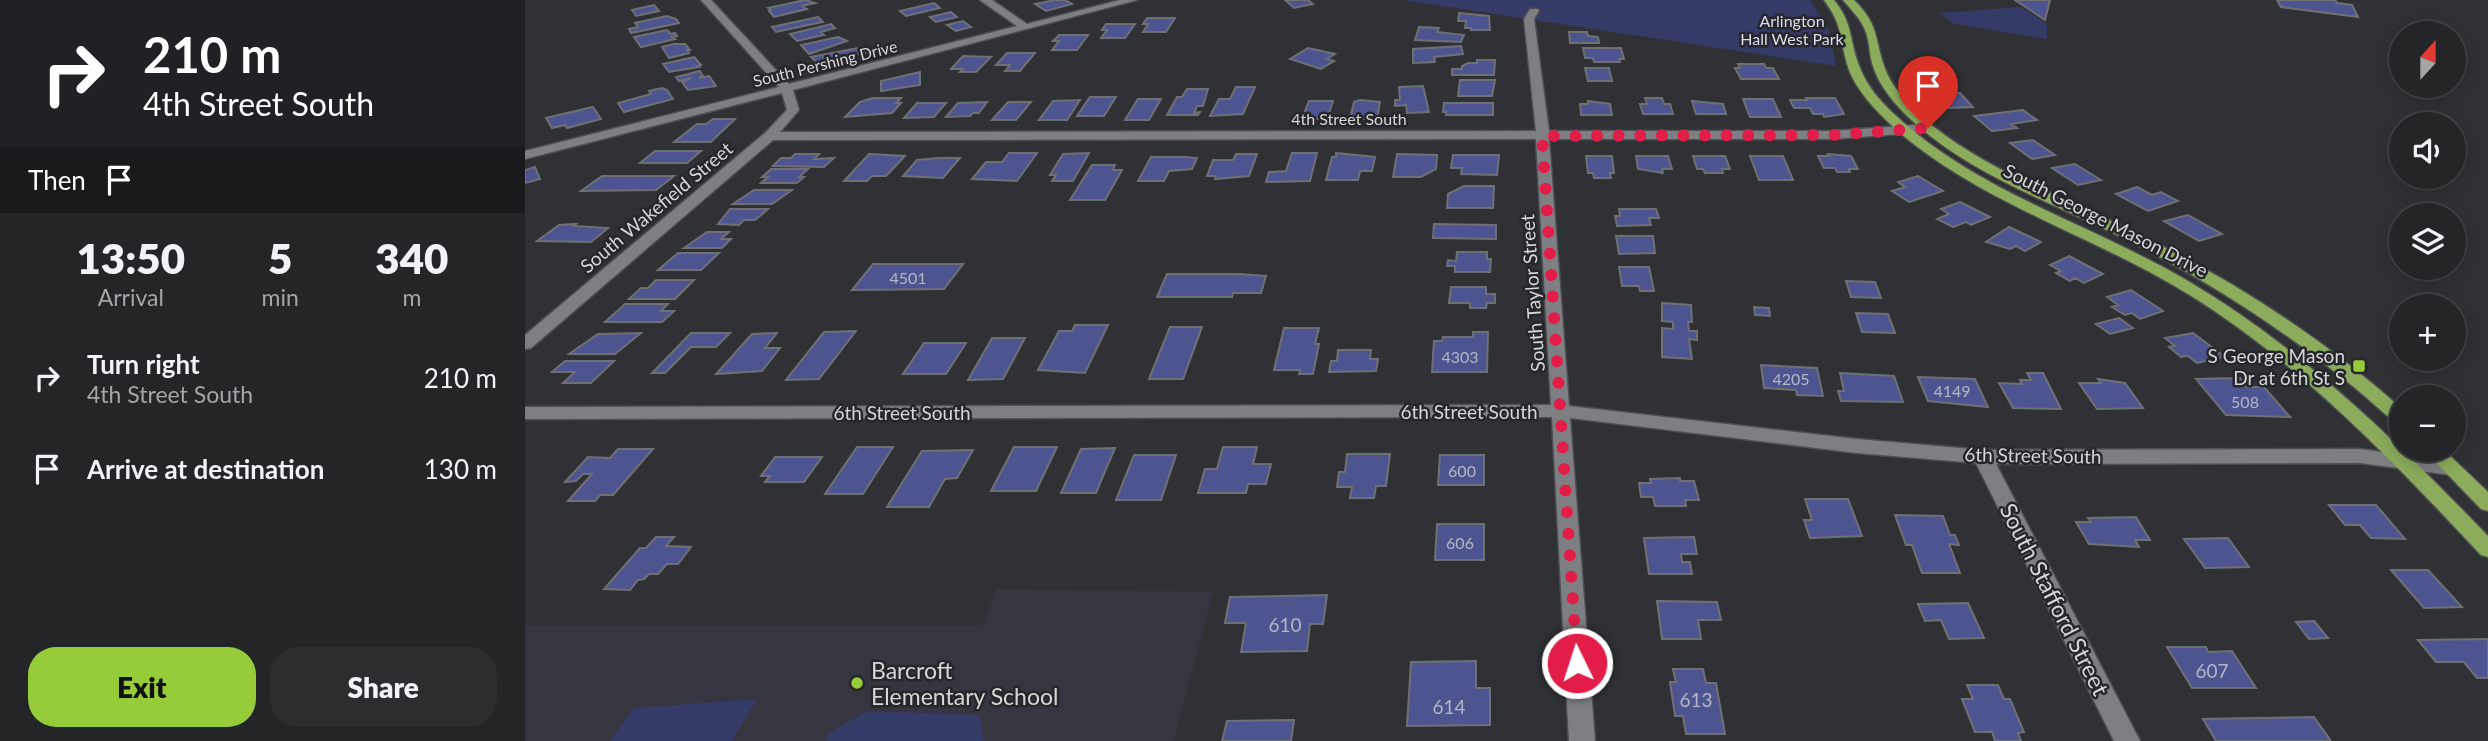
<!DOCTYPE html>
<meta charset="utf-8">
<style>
body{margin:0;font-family:Lato,sans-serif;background:#2c2d2f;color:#f1f3f6;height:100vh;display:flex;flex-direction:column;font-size:26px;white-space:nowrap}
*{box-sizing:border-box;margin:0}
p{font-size:23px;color:#a3a5a7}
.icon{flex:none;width:38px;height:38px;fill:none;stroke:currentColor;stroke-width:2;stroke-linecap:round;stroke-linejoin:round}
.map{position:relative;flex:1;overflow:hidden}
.drawer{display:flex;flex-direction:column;background:#242527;width:525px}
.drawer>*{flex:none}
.hud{background:#202124;color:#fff;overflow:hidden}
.needle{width:46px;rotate:21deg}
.controls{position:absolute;left:1864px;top:21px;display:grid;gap:14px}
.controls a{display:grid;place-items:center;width:77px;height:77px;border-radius:50%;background:#242527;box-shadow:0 4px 18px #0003,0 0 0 2px #414244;font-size:35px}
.pin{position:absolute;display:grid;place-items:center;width:60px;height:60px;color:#fff;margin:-72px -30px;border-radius:50% 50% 50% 0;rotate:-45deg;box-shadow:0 0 7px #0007}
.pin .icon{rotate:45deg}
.me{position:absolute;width:77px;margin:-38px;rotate:356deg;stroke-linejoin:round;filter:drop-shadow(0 0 5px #0008)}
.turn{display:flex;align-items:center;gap:24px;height:147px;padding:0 28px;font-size:32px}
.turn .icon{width:91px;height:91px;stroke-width:2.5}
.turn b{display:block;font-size:49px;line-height:60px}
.then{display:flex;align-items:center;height:66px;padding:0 28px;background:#0003;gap:14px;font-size:26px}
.eta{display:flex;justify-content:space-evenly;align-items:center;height:119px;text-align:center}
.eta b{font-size:42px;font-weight:800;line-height:49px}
.cta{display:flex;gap:14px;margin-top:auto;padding:14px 28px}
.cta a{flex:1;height:80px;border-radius:28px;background:#96cc39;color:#111;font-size:28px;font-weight:800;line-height:80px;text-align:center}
.cta a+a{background:#2c2d2f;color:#f1f3f6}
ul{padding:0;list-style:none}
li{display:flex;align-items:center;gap:21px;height:91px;padding:0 28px}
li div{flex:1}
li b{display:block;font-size:26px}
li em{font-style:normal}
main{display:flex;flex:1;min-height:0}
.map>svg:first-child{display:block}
.built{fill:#353640}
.green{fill:#353a67}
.building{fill:#4e5490;stroke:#6f7074;stroke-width:2}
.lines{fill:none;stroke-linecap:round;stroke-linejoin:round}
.minor-casing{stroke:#4d4e51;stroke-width:3}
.major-casing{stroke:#4d4e51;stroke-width:3}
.minor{fill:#7e7f83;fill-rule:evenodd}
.major{fill:#8cac5b;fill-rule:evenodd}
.route{stroke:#e11d48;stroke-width:12;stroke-dasharray:0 21.6}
.poi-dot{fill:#96cc39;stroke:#26272a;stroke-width:2.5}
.labels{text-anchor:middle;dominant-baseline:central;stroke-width:5;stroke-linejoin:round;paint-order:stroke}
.far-park-label{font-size:16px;fill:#d9ddef;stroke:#26272a}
.far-street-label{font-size:16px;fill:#d6d6d8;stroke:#26272a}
.number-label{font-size:16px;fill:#b4b6c6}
.street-label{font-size:19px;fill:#d6d6d8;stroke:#26272a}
.poi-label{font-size:19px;fill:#d6d6d8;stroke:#26272a;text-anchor:end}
.near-number-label{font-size:19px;fill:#b4b6c6}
.near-street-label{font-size:23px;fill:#d6d6d8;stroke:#26272a}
.near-poi-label{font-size:23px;fill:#d6d6d8;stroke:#26272a;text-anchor:start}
</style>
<main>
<section class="drawer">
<div class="hud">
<div class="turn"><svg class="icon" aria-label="right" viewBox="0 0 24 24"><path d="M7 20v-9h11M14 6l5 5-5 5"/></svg><div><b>210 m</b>4th Street South</div></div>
<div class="then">Then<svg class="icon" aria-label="arrive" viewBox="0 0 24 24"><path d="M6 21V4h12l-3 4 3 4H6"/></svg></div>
</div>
<div class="eta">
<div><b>13:50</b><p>Arrival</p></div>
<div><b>5</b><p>min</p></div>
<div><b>340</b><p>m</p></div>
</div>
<ul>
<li><svg class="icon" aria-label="right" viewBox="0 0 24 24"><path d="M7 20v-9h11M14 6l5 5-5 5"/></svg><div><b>Turn right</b><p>4th Street South</p></div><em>210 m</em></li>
<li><svg class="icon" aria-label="arrive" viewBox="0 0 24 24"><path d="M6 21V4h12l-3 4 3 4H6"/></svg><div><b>Arrive at destination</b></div><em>130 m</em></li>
</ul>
<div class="cta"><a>Exit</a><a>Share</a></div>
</section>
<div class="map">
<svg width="1963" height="741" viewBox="0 0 1963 741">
<rect width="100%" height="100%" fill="#303134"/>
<!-- built -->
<path class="built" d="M 472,589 L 688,592 L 649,741 L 0,741 L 0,626 L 458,625 Z"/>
<!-- green -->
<path class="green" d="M 878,0 L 1285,0 L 1303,28 L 1311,66 Z
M 1497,7 L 1522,24 L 1522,39 L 1429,24 L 1414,13 Z
M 232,699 L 207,741 L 85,741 L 109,708 Z
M 342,711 L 455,715 L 459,741 L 300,741 L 304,733 Z"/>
<!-- building -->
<path class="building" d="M 280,0 L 290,3 L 277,6 L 282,9 L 249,17 L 244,11 L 246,10 L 243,8 Z
M 530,0 L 540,0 L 547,4 L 521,11 L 510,4 Z
M 760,0 L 783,0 L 788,4 L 769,8 Z
M 1490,0 L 1525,0 L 1520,20 Z
M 1752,0 L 1810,0 L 1812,3 L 1827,5 L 1833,17 L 1756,7 Z
M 409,3 L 415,8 L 381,16 L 375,11 Z
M 129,5 L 134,11 L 111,16 L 107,10 Z
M 426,12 L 432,17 L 411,22 L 405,17 Z
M 934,13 L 964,16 L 965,30 L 946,30 L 946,28 L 940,28 L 941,21 L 933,21 Z
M 142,16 L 151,19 L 154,23 L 106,33 L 104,29 L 113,27 L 110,23 Z
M 293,17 L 298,22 L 251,32 L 247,27 Z
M 622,18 L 650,18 L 641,32 L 618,32 L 623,24 L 618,24 Z
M 438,21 L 446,27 L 431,31 L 422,25 Z
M 306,24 L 310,28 L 296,32 L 299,35 L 272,41 L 265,34 Z
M 581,24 L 610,24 L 600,38 L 576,38 L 582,30 L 577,30 Z
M 894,27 L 914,28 L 912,32 L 939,35 L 936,42 L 890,40 Z
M 142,30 L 146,34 L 150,33 L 152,36 L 147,37 L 150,39 L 116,47 L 109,37 Z
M 1044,32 L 1062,32 L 1063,36 L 1073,37 L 1074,43 L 1045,43 Z
M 534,35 L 563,35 L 552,50 L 527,50 L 534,41 L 528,41 Z
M 313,37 L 322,41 L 284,54 L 276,45 Z
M 149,44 L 160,44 L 165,50 L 162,50 L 164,53 L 144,58 L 137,47 Z
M 936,46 L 938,54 L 909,57 L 910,62 L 888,63 L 888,49 Z
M 338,47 L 343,52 L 293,64 L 286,57 Z
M 783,48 L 810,54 L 802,59 L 809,61 L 796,69 L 765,59 Z
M 1058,48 L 1096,48 L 1099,59 L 1094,59 L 1095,62 L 1069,62 L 1068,58 L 1060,58 Z
M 482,53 L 510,53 L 495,71 L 480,71 L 485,65 L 471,65 Z
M 438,56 L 466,57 L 451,72 L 435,72 L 438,69 L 426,69 Z
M 169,57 L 176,65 L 172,66 L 174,67 L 144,72 L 138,64 Z
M 952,60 L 970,60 L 969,75 L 927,75 L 927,69 L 937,69 L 937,66 L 943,63 L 952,63 Z
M 1213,64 L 1239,64 L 1241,68 L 1248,68 L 1254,79 L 1216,79 L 1210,68 L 1215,68 Z
M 1060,68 L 1084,68 L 1087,81 L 1063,81 Z
M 175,71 L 178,76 L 174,78 L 184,76 L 191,86 L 163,90 L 157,82 L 166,78 L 154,81 L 151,77 Z
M 395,72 L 395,85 L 356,91 L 356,81 Z
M 935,80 L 970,80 L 967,96 L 933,96 Z
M 898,86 L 904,112 L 882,113 L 881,105 L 870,106 L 870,100 L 875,100 L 874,87 Z
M 711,87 L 730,87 L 718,114 L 685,116 L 694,99 L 705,99 Z
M 137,88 L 142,90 L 148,99 L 99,112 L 93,103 L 126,94 L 124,91 Z
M 662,89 L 683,89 L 678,106 L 672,106 L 669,113 L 675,112 L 673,115 L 642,115 L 652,97 L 657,97 Z
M 1435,93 L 1448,107 L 1423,108 L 1411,94 Z
M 565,97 L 591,97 L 579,116 L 552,116 Z
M 348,98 L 376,98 L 371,103 L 376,103 L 367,113 L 320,117 L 335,102 Z
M 1120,98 L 1137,98 L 1139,104 L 1145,104 L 1148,114 L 1118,114 L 1115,104 L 1122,104 Z
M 1281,98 L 1310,98 L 1319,114 L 1299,117 L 1298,114 L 1288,114 L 1285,108 L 1269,108 L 1265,100 L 1282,100 Z
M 613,99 L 636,99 L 624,120 L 600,120 Z
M 1218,99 L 1248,99 L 1256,117 L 1225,117 Z
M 555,100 L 542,120 L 514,120 L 528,101 Z
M 835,100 L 855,102 L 852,119 L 825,119 L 829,102 Z
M 784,101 L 808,101 L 802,119 L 777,119 Z
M 1063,101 L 1085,104 L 1087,115 L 1056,115 L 1055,104 L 1063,104 Z
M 1167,101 L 1198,104 L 1201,114 L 1171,114 Z
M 462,102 L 454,113 L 448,113 L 445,116 L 421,117 L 433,103 Z
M 483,102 L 506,102 L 491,120 L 467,120 Z
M 392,103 L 421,103 L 409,117 L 379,118 Z
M 919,103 L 968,103 L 968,115 L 921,115 L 921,112 L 918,112 Z
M 68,107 L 76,119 L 42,128 L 40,125 L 27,128 L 21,118 Z
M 1498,110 L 1512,120 L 1486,124 L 1492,128 L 1467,131 L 1449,116 Z
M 188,119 L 210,119 L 186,142 L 149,142 L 172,124 L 181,124 Z
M 1508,140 L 1530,155 L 1507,159 L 1485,143 Z
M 130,151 L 176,151 L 162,163 L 115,163 Z
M 484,153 L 512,153 L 492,181 L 447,179 L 461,162 L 477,162 Z
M 564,153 L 548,181 L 527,181 L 531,175 L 525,175 L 538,154 Z
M 767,153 L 792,153 L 785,181 L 741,182 L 744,172 L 761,171 Z
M 811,153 L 850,157 L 847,171 L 835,171 L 833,180 L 801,180 L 807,157 L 811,157 Z
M 270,154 L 294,154 L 289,159 L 309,158 L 299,167 L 248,166 L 256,158 L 266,158 Z
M 344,154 L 380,156 L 361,176 L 347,176 L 342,181 L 319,181 Z
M 711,154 L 732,154 L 724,176 L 690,179 L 691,176 L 682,176 L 688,160 L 708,160 Z
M 872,154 L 912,155 L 911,169 L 896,177 L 868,177 Z
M 1303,154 L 1326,156 L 1333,169 L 1324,169 L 1325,172 L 1312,172 L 1310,168 L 1299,168 L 1293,156 L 1304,156 Z
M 928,155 L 974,155 L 972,175 L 936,174 L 937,168 L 926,168 Z
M 1061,156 L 1087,156 L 1089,173 L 1085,173 L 1086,178 L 1069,178 L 1068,173 L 1063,173 Z
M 1111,156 L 1143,156 L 1147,169 L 1137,169 L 1138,173 L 1113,169 Z
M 1168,156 L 1200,156 L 1205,169 L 1197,169 L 1198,173 L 1180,173 L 1178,169 L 1172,169 Z
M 1225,156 L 1258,156 L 1268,180 L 1234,180 Z
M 626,157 L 661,157 L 672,158 L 667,169 L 644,171 L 639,181 L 613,181 Z
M 414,158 L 435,158 L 418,178 L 378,176 L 392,160 Z
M 1550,164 L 1576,180 L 1553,185 L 1527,168 Z
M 567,165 L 590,165 L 588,170 L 597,170 L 580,200 L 545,200 Z
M 10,167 L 15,179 L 0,183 L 0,170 Z
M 246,169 L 283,169 L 274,177 L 279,177 L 272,183 L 236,183 L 243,177 L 237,177 Z
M 77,176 L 149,176 L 131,190 L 56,191 Z
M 1393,176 L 1418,191 L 1384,202 L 1367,191 L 1380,187 L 1373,182 Z
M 939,186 L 969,186 L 968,208 L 922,208 L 923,194 Z
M 1612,187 L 1627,195 L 1636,192 L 1653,201 L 1623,211 L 1591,194 Z
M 229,190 L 267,190 L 247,204 L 208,204 Z
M 1435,202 L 1465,217 L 1446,225 L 1441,222 L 1428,227 L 1412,219 L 1424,214 L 1416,209 Z
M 205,209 L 243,209 L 230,220 L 219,220 L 214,225 L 193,224 Z
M 1094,209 L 1131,209 L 1134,218 L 1124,218 L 1126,225 L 1092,226 L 1090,216 L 1095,216 Z
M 1663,215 L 1697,234 L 1674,241 L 1639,221 Z
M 51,224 L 49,226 L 83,228 L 66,242 L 12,241 L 34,225 Z
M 909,224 L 971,225 L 971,239 L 908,238 Z
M 1484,227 L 1516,242 L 1500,251 L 1491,246 L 1485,249 L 1461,242 Z
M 182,232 L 204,232 L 196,239 L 206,239 L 197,248 L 159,248 Z
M 1091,236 L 1128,236 L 1130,253 L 1094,254 Z
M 932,252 L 962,252 L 962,259 L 966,259 L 965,272 L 930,272 L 930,266 L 922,266 L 923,260 L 931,261 Z
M 153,253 L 194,253 L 176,270 L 133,270 Z
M 1544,256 L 1578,274 L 1559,283 L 1550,278 L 1545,281 L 1531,273 L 1536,271 L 1525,265 Z
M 348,264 L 438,264 L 419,289 L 327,290 Z
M 1094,267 L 1124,267 L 1129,291 L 1115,291 L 1114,286 L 1097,286 Z
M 642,274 L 714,274 L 741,276 L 736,293 L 708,293 L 707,297 L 632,297 Z
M 131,280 L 169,280 L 150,299 L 104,299 L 116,288 L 123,288 Z
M 1321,281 L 1350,282 L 1356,298 L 1326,297 Z
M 926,287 L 961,287 L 961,294 L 970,294 L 970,303 L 962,303 L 961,308 L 945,308 L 945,303 L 924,303 Z
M 1606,290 L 1638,311 L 1615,319 L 1607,313 L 1600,315 L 1587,307 L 1593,305 L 1582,297 Z
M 1137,303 L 1166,305 L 1167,322 L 1163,322 L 1164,331 L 1172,331 L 1172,340 L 1164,339 L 1167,359 L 1137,357 L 1137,328 L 1148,329 L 1148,322 L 1137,321 Z
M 100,304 L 143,304 L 136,311 L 149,311 L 137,322 L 80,322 Z
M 1229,307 L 1244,308 L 1245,316 L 1230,315 Z
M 1331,313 L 1363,314 L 1370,333 L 1337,332 Z
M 1594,318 L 1608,328 L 1585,334 L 1571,324 Z
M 550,325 L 583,325 L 560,373 L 513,370 L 534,331 L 547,331 Z
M 645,327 L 677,327 L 658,379 L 624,379 Z
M 759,328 L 794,328 L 790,344 L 794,344 L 788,374 L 774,374 L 775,370 L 749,370 Z
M 331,331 L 294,379 L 261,380 L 299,332 Z
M 948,332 L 963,332 L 962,372 L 907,372 L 909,341 L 917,341 L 918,337 L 948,337 Z
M 116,333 L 90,354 L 44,354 L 73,334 Z
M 166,333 L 205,333 L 191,347 L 166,347 L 140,373 L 127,373 Z
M 252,333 L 240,348 L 255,348 L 237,371 L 191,374 L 227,334 Z
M 1668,333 L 1700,357 L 1672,363 L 1663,356 L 1656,357 L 1644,347 L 1650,346 L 1640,338 Z
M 467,338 L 500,338 L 478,379 L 443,380 Z
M 399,343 L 441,343 L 421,374 L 378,374 Z
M 813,350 L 846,350 L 845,359 L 853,359 L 851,371 L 804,372 L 806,361 L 812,361 Z
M 40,361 L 89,361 L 66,383 L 38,383 L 50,372 L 27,372 Z
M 1236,365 L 1292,368 L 1298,396 L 1272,395 L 1271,390 L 1239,388 Z
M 1315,373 L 1369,376 L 1378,402 L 1316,401 L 1313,391 L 1319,391 Z
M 1502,373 L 1518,373 L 1536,409 L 1488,408 L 1474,383 L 1497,384 L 1495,380 L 1506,380 Z
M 1393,377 L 1450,379 L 1463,407 L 1403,401 Z
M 1715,378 L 1722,387 L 1739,387 L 1765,417 L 1701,415 L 1671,379 Z
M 1573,379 L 1600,383 L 1618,408 L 1572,409 L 1554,383 L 1576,383 Z
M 332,447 L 368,447 L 338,494 L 300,494 Z
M 489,447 L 532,447 L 511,491 L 466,491 Z
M 698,447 L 732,447 L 728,464 L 746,464 L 741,484 L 723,484 L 721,493 L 673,493 L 680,469 L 692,469 Z
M 590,448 L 571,493 L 536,493 L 556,449 Z
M 93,449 L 128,449 L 88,495 L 75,495 L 70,501 L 43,501 L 67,474 L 58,474 L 51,481 L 40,482 L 63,457 L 85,458 Z
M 448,450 L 432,478 L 420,479 L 404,507 L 362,507 L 397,451 Z
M 822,454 L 865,454 L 861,486 L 851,486 L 849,498 L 825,498 L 827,487 L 812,487 L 814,472 L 820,472 Z
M 609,455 L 651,455 L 636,500 L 591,500 Z
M 915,455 L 959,455 L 959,485 L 913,485 Z
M 250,457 L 297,457 L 279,482 L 240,482 L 245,476 L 236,476 Z
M 1155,478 L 1155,481 L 1169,481 L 1174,500 L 1160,500 L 1161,506 L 1130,506 L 1128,497 L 1116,497 L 1114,483 L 1126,483 L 1125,479 Z
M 1280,499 L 1323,499 L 1337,536 L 1285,538 L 1279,520 L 1287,520 Z
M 1804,505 L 1851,505 L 1880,539 L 1846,538 L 1835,525 L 1820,525 Z
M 1370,515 L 1418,516 L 1425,535 L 1430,535 L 1434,545 L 1424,544 L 1435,573 L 1397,573 L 1387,545 L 1381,545 Z
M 1611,517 L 1625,540 L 1610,540 L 1614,547 L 1564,544 L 1551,522 L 1566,522 L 1563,518 Z
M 912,524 L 959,524 L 959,560 L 910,560 Z
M 131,537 L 149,537 L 141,546 L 166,547 L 153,564 L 142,564 L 133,574 L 124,574 L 119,579 L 113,580 L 105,590 L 79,589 L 115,548 L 121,548 Z
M 1169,537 L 1172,554 L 1156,554 L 1157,562 L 1165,562 L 1167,574 L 1124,574 L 1119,538 Z
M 1703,538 L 1724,567 L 1680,568 L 1659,539 Z
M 1866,570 L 1903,570 L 1937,607 L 1899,608 Z
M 802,595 L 798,624 L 785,624 L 782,651 L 716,652 L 721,623 L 700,623 L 705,597 Z
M 1132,601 L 1192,602 L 1196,620 L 1173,620 L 1176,639 L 1137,639 Z
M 1443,603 L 1459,638 L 1424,639 L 1416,620 L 1400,621 L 1393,604 Z
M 1789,621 L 1803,638 L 1784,639 L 1771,622 Z
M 1963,639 L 1963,678 L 1952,678 L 1939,662 L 1911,662 L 1893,640 Z
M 1642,647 L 1681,647 L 1683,652 L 1707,651 L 1731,688 L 1667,688 Z
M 951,661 L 951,688 L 965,688 L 965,725 L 882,726 L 886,662 Z
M 1148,669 L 1178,669 L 1181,683 L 1191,683 L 1200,734 L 1161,734 L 1158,716 L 1150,716 L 1145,682 L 1151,682 Z
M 1442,685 L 1473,685 L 1479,699 L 1485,699 L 1499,732 L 1493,733 L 1496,741 L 1470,741 L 1467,732 L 1450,732 L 1437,699 L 1448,699 Z
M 1789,717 L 1806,741 L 1691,741 L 1678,719 Z
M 769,720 L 766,741 L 697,741 L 702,721 Z"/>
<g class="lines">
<defs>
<path id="minor" d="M 176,0 L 186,0 L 264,84 L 492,26 L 455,0 L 467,0 L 502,24 L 595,0 L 612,0 L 268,90 L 274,110 L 255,132 L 1011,131 L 999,19 L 1005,9 L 1013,9 L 1014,11 L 1009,19 L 1024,131 L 1308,131 L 1403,124 L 1409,128 L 1403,132 L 1308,139 L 1024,139 L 1044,406 L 1332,439 L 1458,450 L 1835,449 L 1926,461 L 1933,463 L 1936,468 L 1933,473 L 1926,475 L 1835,463 L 1471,464 L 1615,741 L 1589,741 L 1451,463 L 1332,453 L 1045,418 L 1070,741 L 1044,741 L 1027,417 L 0,419 L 0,407 L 1026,405 L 1011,139 L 248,140 L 6,348 L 0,349 L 0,335 L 240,133 L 262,110 L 257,93 L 0,159 L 0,151 L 254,87 Z"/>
<path id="major" d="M 1299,0 L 1309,0 C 1329,24 1324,42 1335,68 C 1342,86 1355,101 1369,114 C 1452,192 1566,224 1663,281 C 1778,349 1871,441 1963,536 L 1963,557 L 1956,555 C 1866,459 1776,364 1663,294 C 1563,232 1435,197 1353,112 C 1340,98 1327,82 1322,64 C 1314,35 1318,26 1299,0 Z
M 1318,0 L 1329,0 C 1354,25 1349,36 1359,66 C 1367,90 1390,111 1409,127 C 1469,174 1543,199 1611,233 C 1707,279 1796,337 1876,408 L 1876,424 L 1869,422 C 1789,349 1699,289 1602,240 C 1532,204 1452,178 1392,125 C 1375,110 1355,89 1348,66 C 1345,58 1345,49 1343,40 C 1340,23 1329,13 1318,0 Z
M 1899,450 L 1919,450 L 1963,492 L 1963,511 L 1956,509 Z"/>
</defs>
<!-- minor casing -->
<use href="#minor" class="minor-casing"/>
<!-- major casing -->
<use href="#major" class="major-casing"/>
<!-- minor -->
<use href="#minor" class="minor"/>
<!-- major -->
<use href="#major" class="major"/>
</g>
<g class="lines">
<!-- route -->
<path class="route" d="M 1052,663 L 1017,136 L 1308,135 L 1403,128"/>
</g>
<!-- markers -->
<g class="poi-dot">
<rect x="1827" y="359" width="14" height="14" rx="3.5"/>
<circle cx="332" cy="683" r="7"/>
</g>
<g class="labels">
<!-- far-park labels -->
<g class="far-park-label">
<text x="1267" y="20">Arlington<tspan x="1267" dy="18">Hall West Park</tspan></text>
</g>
<!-- far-street labels -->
<g class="far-street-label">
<text transform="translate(300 63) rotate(-14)">South Pershing Drive</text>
<text x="824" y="118">4th Street South</text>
</g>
<!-- number labels -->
<g class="number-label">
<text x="383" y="277">4501</text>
<text x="935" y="356">4303</text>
<text x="1266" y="378">4205</text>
<text x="1427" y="390">4149</text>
<text x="1720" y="401">508</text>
<text x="937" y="470">600</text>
<text x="935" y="542">606</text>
</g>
<!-- street labels -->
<g class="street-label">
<text transform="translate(131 207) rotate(-40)">South Wakefield Street</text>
<text transform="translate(1581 220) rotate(27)">South George Mason Drive</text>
<text transform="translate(1007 293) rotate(-94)">South Taylor Street</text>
<text x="944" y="411">6th Street South</text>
<text x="377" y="412">6th Street South</text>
<text transform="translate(1508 455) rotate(1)">6th Street South</text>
</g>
<!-- poi labels -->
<g class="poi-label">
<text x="1820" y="355">S George Mason<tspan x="1820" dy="22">Dr at 6th St S</tspan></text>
</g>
<!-- near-number labels -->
<g class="near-number-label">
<text x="760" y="624">610</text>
<text x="1687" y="670">607</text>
<text x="1171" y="699">613</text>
<text x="924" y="706">614</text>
</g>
<!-- near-street labels -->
<g class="near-street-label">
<text transform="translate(1530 599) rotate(63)">South Stafford Street</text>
</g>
<!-- near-poi labels -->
<g class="near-poi-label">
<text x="346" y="670">Barcroft<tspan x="346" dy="26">Elementary School</tspan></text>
</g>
</g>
</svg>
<div class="controls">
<a><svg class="needle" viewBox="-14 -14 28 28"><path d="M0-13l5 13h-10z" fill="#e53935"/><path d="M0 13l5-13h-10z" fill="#a3a5a7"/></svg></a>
<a><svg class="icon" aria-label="sound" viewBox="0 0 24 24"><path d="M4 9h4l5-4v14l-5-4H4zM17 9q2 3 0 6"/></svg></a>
<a><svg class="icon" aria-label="layers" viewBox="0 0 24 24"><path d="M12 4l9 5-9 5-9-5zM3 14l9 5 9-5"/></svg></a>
<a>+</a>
<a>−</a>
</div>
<div class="pin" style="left:1403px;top:128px;background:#d93025"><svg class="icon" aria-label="arrive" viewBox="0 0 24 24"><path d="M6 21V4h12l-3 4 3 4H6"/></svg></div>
<svg class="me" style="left:1052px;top:663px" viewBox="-20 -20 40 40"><circle r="17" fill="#e11d48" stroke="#fff" stroke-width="3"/><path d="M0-11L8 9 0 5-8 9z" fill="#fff"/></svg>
</div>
</main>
